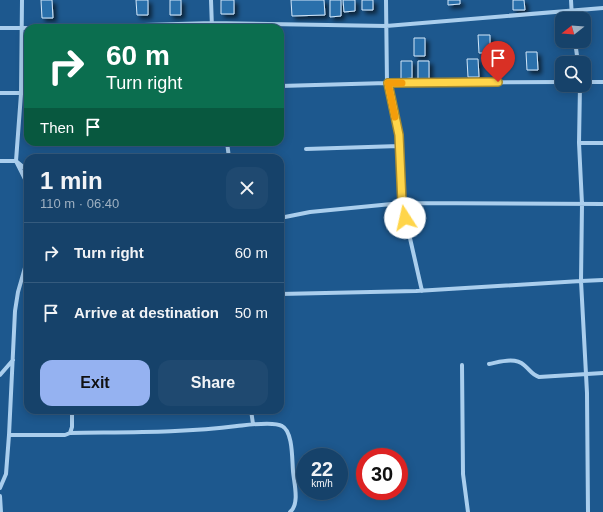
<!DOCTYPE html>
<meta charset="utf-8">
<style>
body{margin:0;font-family:Arial,sans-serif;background:#1f4970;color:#f1f3f6;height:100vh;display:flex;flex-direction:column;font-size:15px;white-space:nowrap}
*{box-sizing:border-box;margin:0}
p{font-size:13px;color:#9eb0c1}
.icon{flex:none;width:22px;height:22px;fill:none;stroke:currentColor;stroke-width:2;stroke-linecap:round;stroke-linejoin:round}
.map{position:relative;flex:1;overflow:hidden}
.side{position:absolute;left:24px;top:154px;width:260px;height:260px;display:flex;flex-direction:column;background:#16426a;border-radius:12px;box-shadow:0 2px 10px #0003,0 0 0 1px #355b7e}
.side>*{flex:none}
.guide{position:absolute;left:24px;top:24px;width:260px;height:122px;border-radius:12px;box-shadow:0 2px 10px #0003,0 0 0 1px #355b7e;background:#0b6e4f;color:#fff;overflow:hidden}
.needle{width:26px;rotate:253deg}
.buttons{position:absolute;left:555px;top:12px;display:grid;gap:8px}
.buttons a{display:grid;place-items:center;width:36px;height:36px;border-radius:8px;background:#16426a;box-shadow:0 2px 10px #0003,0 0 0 1px #355b7e;font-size:20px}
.speed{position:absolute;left:296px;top:448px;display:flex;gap:8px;font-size:20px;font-weight:700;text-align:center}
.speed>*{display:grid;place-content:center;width:52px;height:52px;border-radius:50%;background:#16426a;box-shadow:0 2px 10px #0003,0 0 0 1px #355b7e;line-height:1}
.speed small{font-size:10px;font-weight:400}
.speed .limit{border:6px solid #d22;background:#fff;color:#111}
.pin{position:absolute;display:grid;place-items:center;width:34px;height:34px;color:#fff;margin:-41px -17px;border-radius:50% 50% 50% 0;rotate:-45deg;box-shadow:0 0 4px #0007}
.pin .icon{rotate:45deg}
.me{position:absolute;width:44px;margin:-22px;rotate:350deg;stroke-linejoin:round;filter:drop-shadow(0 0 3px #0008)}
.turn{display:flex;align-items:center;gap:14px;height:84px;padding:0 16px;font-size:18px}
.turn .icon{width:52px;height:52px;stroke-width:2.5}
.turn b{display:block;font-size:28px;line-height:34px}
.then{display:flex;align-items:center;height:38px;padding:0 16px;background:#0003;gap:8px;font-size:15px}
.round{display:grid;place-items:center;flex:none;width:42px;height:42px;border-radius:12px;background:#1f4970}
.head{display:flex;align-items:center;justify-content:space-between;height:68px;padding:0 16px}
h1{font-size:24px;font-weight:700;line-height:30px}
.action{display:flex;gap:8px;margin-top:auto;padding:8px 16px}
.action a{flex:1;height:46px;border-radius:12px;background:#95b2f1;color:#111;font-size:16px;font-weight:700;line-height:46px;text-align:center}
.action a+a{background:#1f4970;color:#f1f3f6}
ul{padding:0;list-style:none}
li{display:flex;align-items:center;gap:12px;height:60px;padding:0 16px;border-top:1px solid #355b7e}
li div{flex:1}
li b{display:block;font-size:15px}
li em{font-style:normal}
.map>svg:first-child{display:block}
.building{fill:#2c70ab;stroke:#d0e6f9;filter:url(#shadow)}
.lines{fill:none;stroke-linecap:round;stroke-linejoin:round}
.street{stroke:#aaceed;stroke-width:4}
.route-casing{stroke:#a68a30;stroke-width:10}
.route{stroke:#ffd54a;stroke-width:7}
.slow{stroke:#f59e0b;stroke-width:7}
</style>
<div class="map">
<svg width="603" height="512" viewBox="0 0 603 512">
<defs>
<filter id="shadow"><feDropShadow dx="3.5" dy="3.5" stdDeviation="2" flood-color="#0009"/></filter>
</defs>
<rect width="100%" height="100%" fill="#1d588e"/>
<!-- building -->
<path class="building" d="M 41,0 L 52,0 L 53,18 L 42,18 Z
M 136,0 L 148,0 L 148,15 L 137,15 Z
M 170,0 L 181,0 L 181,15 L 170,15 Z
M 221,0 L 234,0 L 234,14 L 221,14 Z
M 291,0 L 324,0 L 325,15 L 292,16 Z
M 330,0 L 341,0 L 341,16 L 330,17 Z
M 343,0 L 355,0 L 355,11 L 344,12 Z
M 362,0 L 373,0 L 373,10 L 362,10 Z
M 448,0 L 460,0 L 460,4 L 448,5 Z
M 513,0 L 524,0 L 525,10 L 513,10 Z
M 478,35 L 490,35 L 490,53 L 479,53 Z
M 414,38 L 425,38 L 425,56 L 414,56 Z
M 526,52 L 537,52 L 538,70 L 527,70 Z
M 467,59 L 478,59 L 479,77 L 468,77 Z
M 401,61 L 412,61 L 412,78 L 401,79 Z
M 418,61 L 429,61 L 429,79 L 418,79 Z"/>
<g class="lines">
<!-- street -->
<path class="street" d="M 22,0 L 21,94 L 16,161 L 28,171
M 211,0 L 212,28
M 386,0 L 387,83 L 399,135 L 402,203 L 422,291
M 571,0 L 572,19
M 0,28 L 28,28
M 42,28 L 212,23 L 386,26 L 603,8
M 575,41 L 578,63
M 584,82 L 603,82
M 580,85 L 579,143 L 582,204 L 581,281 L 587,393 L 588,512
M 280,86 L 387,83 L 562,82
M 0,93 L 28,93
M 227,142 L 229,158
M 579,143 L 603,143
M 306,149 L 399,146
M 0,161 L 16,161 L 26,181 L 28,201
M 280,218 L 310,212 L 402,203 L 603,204
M 280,294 L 416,291 L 581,281 L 603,280
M 489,364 C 500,362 515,357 524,365 C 530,370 532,375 539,377 L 603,373
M 462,365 L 463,474 L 468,512
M 0,375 L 13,360
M 251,410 L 253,424
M 70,433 C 126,432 182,433 237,426 C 247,425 274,421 282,426 C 293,431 292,460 293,471 C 294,483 300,504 290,512
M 9,435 L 65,435 L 70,433 L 72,427 L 72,410
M 0,488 L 6,474 L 9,435 L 15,311 L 18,292 L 28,257
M 0,496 L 1,512"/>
</g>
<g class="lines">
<defs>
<path id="route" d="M 405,218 L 402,203 L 399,135 L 388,83 L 498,82"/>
</defs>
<!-- route casing -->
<use href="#route" class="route-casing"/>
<!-- route -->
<use href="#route" class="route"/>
<!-- slow -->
<path class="slow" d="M 395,117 L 388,83 L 402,83"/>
</g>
</svg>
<div class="buttons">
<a><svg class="needle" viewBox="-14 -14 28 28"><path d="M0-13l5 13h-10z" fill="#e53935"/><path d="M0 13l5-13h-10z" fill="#9eb0c1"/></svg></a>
<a><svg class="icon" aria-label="search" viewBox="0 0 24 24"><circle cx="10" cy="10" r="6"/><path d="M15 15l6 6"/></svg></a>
</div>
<div class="speed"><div>22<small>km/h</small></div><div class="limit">30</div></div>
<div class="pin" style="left:498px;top:82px;background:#d93025"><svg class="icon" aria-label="arrive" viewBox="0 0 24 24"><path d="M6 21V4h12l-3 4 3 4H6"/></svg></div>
<svg class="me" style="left:405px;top:218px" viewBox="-20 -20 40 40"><circle r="19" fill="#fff"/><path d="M0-13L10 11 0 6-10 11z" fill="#ffd54a"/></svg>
<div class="guide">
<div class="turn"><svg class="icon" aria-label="right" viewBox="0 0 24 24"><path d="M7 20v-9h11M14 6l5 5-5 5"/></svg><div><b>60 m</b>Turn right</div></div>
<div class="then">Then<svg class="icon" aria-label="arrive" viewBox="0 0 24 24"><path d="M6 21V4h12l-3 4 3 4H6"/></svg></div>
</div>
<section class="side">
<div class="head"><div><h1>1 min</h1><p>110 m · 06:40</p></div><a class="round"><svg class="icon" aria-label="close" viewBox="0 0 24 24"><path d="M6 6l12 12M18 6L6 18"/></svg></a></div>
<ul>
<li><svg class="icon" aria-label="right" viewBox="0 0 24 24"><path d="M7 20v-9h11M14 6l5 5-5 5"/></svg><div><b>Turn right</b></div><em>60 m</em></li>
<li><svg class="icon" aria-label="arrive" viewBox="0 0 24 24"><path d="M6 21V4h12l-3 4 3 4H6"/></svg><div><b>Arrive at destination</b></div><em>50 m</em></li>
</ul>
<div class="action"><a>Exit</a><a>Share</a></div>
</section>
</div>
